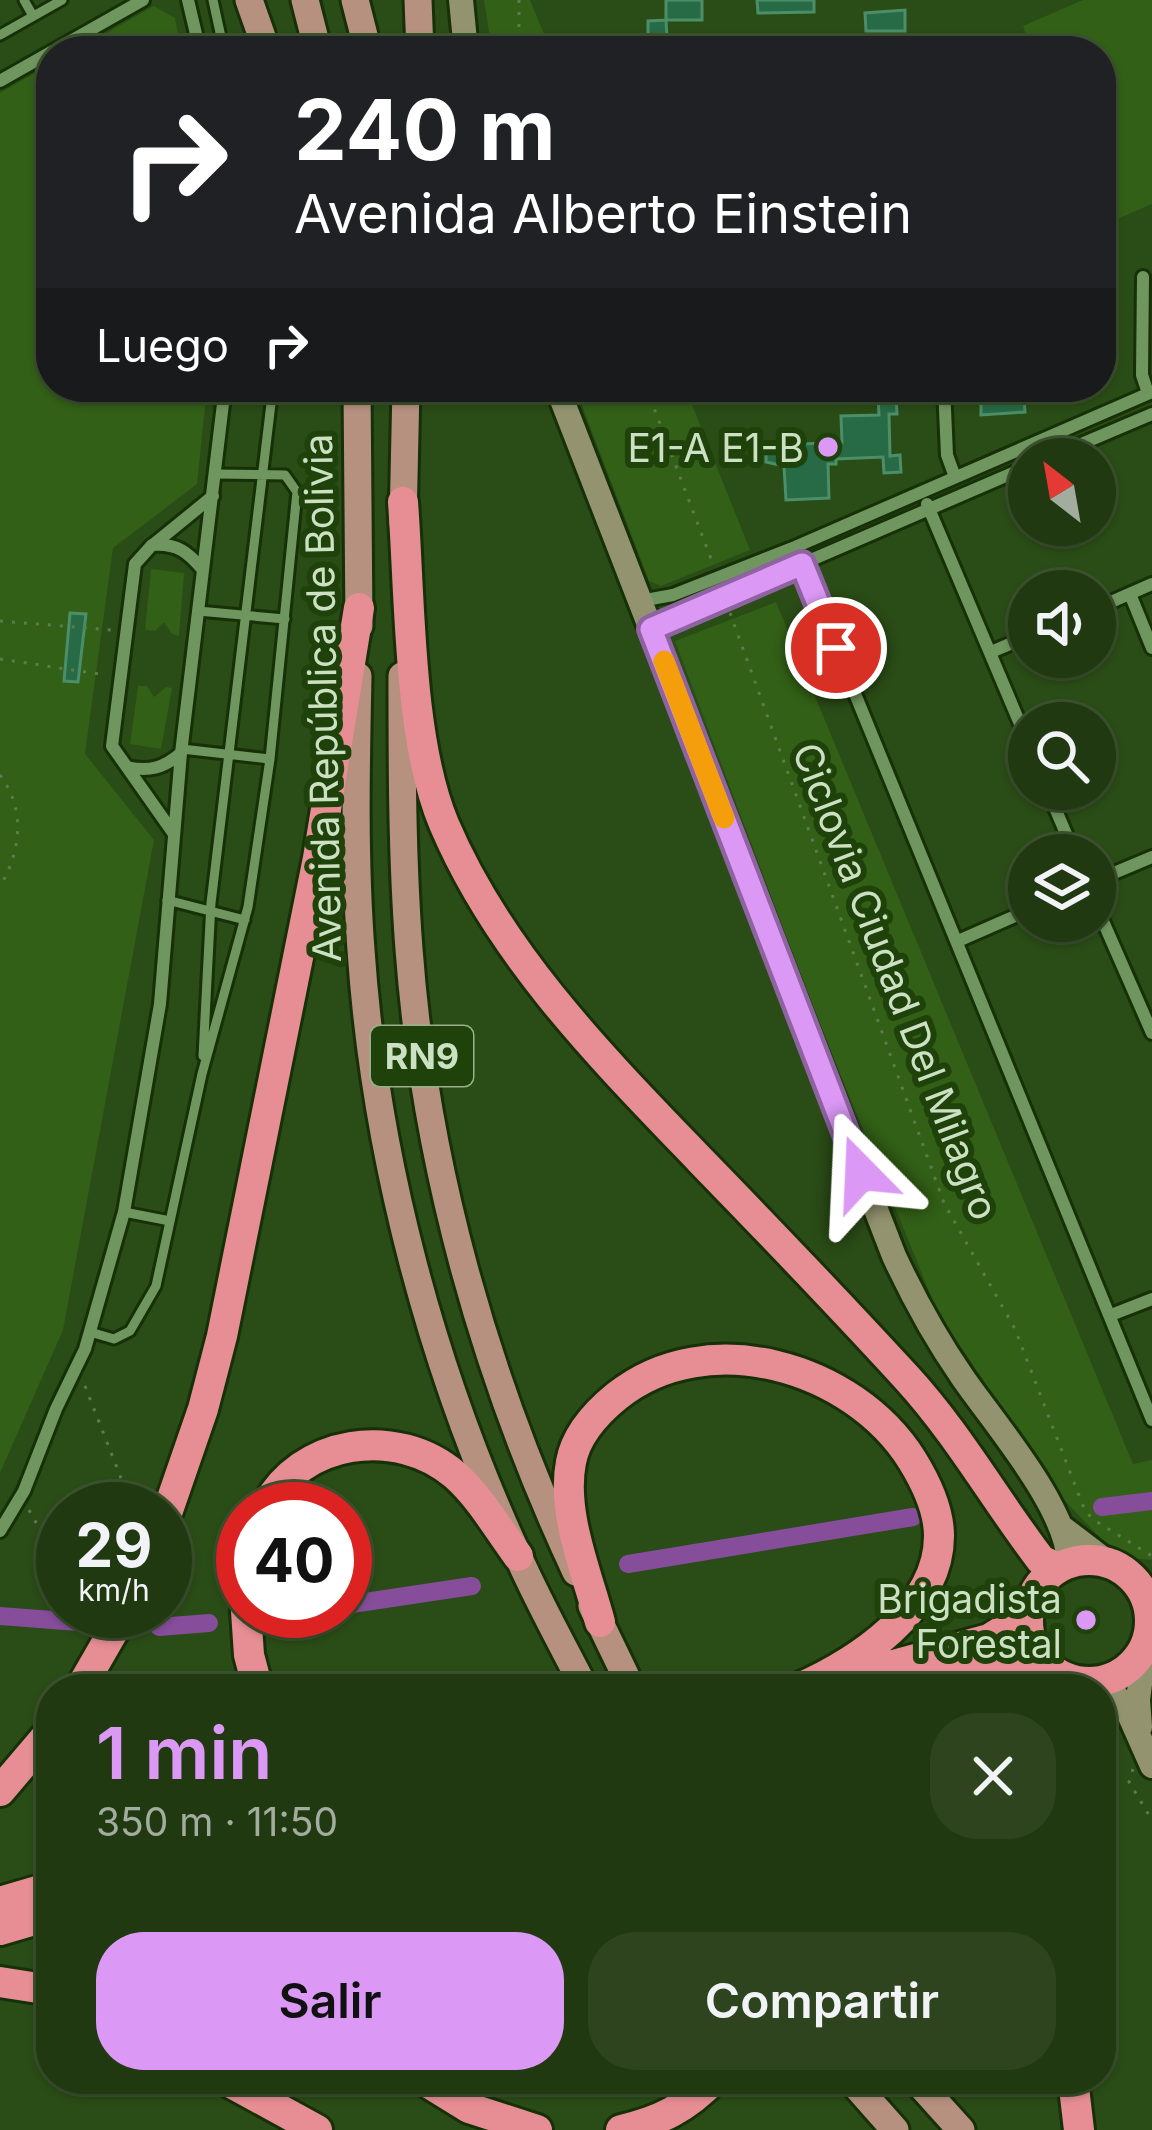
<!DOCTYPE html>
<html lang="es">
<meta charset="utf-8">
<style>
body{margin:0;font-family:Inter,sans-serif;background:#2d441e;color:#f1f3f6;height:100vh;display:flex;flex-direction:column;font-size:45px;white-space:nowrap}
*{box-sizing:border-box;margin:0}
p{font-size:39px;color:#a2ac9f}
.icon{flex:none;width:66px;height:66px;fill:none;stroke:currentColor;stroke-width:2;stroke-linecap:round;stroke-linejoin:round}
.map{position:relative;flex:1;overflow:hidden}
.side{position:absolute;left:36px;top:1674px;width:1080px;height:420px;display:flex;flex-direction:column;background:#203910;border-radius:48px;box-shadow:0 3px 9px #0004,0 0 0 3px #3d5330}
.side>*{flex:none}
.hud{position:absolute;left:36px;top:36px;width:1080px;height:366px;border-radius:48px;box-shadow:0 3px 9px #0004,0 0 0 3px #3d5330;background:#202124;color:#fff;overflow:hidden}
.needle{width:78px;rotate:329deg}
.controls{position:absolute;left:1008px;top:438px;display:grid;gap:24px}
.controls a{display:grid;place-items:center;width:108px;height:108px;border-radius:50%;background:#203910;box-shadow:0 3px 9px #0004,0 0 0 3px #3d5330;font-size:60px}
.speed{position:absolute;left:36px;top:1482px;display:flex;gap:24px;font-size:60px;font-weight:700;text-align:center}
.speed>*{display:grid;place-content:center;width:156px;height:156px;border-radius:50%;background:#203910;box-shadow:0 3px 9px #0004,0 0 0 3px #3d5330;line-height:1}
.speed small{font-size:30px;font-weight:400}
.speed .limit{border:18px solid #d22;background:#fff;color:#111}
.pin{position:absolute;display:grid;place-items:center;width:102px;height:102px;color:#fff;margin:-51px;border:6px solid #fff;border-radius:50%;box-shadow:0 3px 12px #0007}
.me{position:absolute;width:132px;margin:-66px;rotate:339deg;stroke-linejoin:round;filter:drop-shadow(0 0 9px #0008)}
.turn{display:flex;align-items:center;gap:42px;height:252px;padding:0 60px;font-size:54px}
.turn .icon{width:156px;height:156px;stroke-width:2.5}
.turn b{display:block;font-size:84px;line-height:102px}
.then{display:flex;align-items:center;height:114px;padding:0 60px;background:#0003;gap:24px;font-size:45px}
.round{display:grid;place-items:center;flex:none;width:126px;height:126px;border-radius:48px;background:#2d441e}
.headline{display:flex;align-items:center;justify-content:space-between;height:204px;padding:0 60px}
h1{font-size:72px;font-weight:600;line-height:90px;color:#db99f5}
.primary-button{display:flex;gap:24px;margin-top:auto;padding:24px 60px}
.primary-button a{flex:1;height:138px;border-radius:48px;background:#db99f5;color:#111;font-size:48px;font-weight:600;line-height:138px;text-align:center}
.primary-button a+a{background:#2d441e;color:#f1f3f6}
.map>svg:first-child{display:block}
.green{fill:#326016}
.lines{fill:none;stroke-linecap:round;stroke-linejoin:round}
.canal{stroke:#864d9b;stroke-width:18}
.building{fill:#276a46;stroke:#4c8e67;stroke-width:3}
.lane-casing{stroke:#163007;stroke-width:15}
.street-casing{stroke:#163007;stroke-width:18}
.secondary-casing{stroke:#163007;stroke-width:30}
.primary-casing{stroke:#163007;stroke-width:33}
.highway-casing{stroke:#163007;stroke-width:36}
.path{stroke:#5d7b4d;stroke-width:3;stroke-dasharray:3 9;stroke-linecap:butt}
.lane{stroke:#70965f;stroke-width:9}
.street{stroke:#70965f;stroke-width:12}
.secondary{stroke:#93946f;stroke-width:24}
.primary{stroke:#b7917f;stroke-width:27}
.highway{stroke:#e68e94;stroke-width:30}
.route-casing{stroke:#8e639f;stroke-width:30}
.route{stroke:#db99f5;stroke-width:21}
.slow{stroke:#f59e0b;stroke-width:21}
.poi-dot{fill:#db99f5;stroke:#1f410a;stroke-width:4.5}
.labels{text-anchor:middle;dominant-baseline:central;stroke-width:12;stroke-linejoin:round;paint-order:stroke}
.shield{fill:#1f410a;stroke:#98b18c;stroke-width:3}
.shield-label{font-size:36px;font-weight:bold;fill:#cce1c3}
.poi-label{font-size:39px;fill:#cce1c3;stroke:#1f410a;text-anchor:end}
.street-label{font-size:39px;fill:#cce1c3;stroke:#1f410a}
</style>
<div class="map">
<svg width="1152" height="2130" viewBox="0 0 1152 2130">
<rect width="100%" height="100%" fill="#2a4c16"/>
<!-- green -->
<path class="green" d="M 484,0 L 530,0 L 551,51 L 492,51 Z
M 1083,0 L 1152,0 L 1152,204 L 1101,226 L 1101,51 L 1032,51 L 1023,26 Z
M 154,6 L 175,18 L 181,51 L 75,51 Z
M 51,64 L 51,387 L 207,387 L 197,484 L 113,548 L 85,754 L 154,840 L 63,1330 L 0,1473 L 0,93 Z
M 575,387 L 685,387 L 750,550 L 661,586 L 649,581 Z
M 151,569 L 184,573 L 179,636 L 172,634 L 164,622 L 155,631 L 145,630 Z
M 776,602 L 1133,1464 L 1152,1460 L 1152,1560 L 1119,1557 L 1063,1499 L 938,1313 L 811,1002 L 675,641 Z
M 138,686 L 147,686 L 154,697 L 166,687 L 172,688 L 161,749 L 130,744 Z"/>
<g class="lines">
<!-- canal -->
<path class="canal" d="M 1102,1507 L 1152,1501
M 628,1564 L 913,1517
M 345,1605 L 472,1586
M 0,1616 L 78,1622
M 271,1616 L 307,1611
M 159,1627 L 209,1623"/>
</g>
<!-- building -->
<path class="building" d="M 666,0 L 702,0 L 702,20 L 666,20 Z
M 757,0 L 814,0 L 814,12 L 758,13 Z
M 905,10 L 905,31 L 866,31 L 865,13 Z
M 666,20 L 667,38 L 648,38 L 648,21 Z
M 989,387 L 1014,387 L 1014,394 L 1024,394 L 1025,412 L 981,415 L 981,398 L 989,397 Z
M 878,396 L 896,396 L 897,414 L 889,414 L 890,456 L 900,455 L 901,472 L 884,473 L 883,457 L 836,459 L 836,464 L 828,464 L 829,498 L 786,500 L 784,466 L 766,462 L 766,446 L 842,442 L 841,416 L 879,415 Z
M 70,613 L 86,614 L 78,682 L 64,681 Z"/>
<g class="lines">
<defs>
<path id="lane" d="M 24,0 L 33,16
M 213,0 L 224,51
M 0,35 L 62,0
M 198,611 L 285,619
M 182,749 L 270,759
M 167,900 L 245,920
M 203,1056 L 211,903 L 273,387
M 124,1212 L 170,1221
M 90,1332 L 114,1339 L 130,1331 L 156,1286 L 202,1074 L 248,907 L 270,759 L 297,492 L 285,475 L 216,474"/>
<path id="street" d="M 188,0 L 200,51
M 53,51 L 143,0
M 0,81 L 51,52
M 1143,277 L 1142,375 L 1148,393
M 944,387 L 947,455 L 955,477
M 1046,459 L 1152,414
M 927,504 L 1029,745
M 154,544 L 213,496
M 795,547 L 1152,1420
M 203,570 L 225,387
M 1130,594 L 1152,648
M 640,601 L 673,595 L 795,547 L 1152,392
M 1095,609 L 1152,584
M 651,629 L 1029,466
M 991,652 L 1029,636
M 127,767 C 149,772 164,768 181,753 L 203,570 C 188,552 177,543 152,545 L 135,564 L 112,746 L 174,834
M 1047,789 L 1075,855
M 1095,881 L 1152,857
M 1095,903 L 1152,1033
M 958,941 L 1029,910
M 1111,1315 L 1152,1299
M 0,1531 L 24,1491 L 56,1409 L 85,1349 L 124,1212 L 160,1004 L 181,753"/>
<path id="secondary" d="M 461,0 L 466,51
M 557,387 L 894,1256 C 914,1299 936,1339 963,1378 C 994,1423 1068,1508 1069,1563
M 1060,1526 L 1106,1561
M 1105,1681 L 1128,1712 L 1152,1766
M 1140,1727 L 1138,1700 L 1144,1651"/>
<path id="primary" d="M 249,0 L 267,51
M 305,0 L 318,51
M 355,0 L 368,51
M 418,0 L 420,51
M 357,387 L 359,626
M 403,523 L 406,387
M 358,676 C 356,768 354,859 361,950 C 375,1157 432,1371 519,1558 C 539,1603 563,1646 585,1689
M 402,676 C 402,767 402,858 409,949 C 425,1165 485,1377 576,1572
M 592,1606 L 632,1689
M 850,2079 L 895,2130
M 915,2079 L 961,2130"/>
<path id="highway" d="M 403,502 C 410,595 408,739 444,824 C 500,956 604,1060 701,1161 C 771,1233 840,1305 907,1378 C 959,1435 995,1500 1041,1560 L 1058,1568
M 265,1509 C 299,1439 397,1425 455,1475 C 480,1497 498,1529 518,1556
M 165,1519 L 203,1409 L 222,1336 L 318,858 L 359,608
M1028 1621a61 61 0 1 1 122 0a61 61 0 1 1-122 0Z
M 246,1611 L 249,1655 L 258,1689
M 600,1622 C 587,1573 561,1513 571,1462 C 576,1435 596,1413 617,1396 C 707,1324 853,1366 912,1460 C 925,1481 939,1510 939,1536 C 939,1610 856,1663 797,1689
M 835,1681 L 989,1639 L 1010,1626 L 1029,1607
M 80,1689 L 125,1611
M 884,1689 L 991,1660 L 1040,1658
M 0,1791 L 51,1731
M 0,1902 L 51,1887
M 0,1930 L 51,1915
M 0,1982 L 51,1990
M 224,2079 L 317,2130
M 422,2079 L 469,2108 L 537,2130
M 1073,2079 L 1079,2130
M 621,2130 C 660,2121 686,2108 714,2079"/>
</defs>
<!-- lane casing -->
<use href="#lane" class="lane-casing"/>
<!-- street casing -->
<use href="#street" class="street-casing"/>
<!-- secondary casing -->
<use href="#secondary" class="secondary-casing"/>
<!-- primary casing -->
<use href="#primary" class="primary-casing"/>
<!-- highway casing -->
<use href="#highway" class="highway-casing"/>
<!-- path -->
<path class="path" d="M 519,0 L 519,27 L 525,51
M 646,387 L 713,564
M 730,613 L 944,1203 L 1015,1329 L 1085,1511 L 1094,1520 L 1152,1556
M 0,621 L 112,630
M 0,659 L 106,675
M 0,775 C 26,810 21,850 0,887
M 85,1386 L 133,1509
M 29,1510 L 63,1571
M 1133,1769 L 1129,1782 L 1152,1820"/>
<!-- lane -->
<use href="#lane" class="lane"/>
<!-- street -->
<use href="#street" class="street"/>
<!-- secondary -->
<use href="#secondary" class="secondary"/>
<!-- primary -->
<use href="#primary" class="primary"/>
<!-- highway -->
<use href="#highway" class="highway"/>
</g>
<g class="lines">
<defs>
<path id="route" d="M 836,648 L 802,564 L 651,629 L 861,1173"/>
</defs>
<!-- route casing -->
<use href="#route" class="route-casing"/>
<!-- route -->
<use href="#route" class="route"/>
<!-- slow -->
<path class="slow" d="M 664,661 L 724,818"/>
</g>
<!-- markers -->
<g class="poi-dot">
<circle cx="828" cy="447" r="12"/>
<circle cx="1086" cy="1620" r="12"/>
</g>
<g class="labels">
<!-- shield labels -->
<rect class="shield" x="371" y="1026" width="102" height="60" rx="9"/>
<g class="shield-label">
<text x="422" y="1056">RN9</text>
</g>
<!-- poi labels -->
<g class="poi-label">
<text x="804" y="447">E1-A E1-B</text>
<text x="1062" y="1598">Brigadista<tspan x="1062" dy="45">Forestal</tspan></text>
</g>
<!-- street labels -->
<g class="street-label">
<text transform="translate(322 698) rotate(-91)">Avenida República de Bolivia</text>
<text transform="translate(896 981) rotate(69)">Ciclovia Ciudad Del Milagro</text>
</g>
</g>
</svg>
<div class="controls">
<a><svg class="needle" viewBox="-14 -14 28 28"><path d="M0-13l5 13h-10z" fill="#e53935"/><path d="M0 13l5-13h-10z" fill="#a2ac9f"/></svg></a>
<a><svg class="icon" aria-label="sound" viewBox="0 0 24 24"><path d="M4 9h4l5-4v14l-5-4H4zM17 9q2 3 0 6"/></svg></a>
<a><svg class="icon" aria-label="search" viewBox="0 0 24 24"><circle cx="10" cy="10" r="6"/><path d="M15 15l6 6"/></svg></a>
<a><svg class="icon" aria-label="layers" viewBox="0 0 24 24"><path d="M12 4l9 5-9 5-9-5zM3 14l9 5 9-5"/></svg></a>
</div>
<div class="speed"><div>29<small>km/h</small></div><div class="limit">40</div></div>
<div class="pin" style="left:836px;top:648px;background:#d93025"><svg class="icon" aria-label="arrive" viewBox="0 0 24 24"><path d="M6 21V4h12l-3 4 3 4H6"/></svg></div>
<svg class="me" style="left:861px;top:1173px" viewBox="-20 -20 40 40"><path d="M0-17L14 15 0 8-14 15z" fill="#db99f5" stroke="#fff" stroke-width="4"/></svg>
<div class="hud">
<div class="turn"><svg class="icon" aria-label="right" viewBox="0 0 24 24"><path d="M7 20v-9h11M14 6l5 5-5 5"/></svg><div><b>240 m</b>Avenida Alberto Einstein</div></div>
<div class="then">Luego<svg class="icon" aria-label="right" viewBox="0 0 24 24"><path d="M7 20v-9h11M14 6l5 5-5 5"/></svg></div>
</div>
<section class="side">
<div class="headline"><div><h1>1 min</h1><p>350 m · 11:50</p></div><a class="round"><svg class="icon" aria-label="close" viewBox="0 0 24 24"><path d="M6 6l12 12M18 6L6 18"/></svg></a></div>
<div class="primary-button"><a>Salir</a><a>Compartir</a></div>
</section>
</div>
